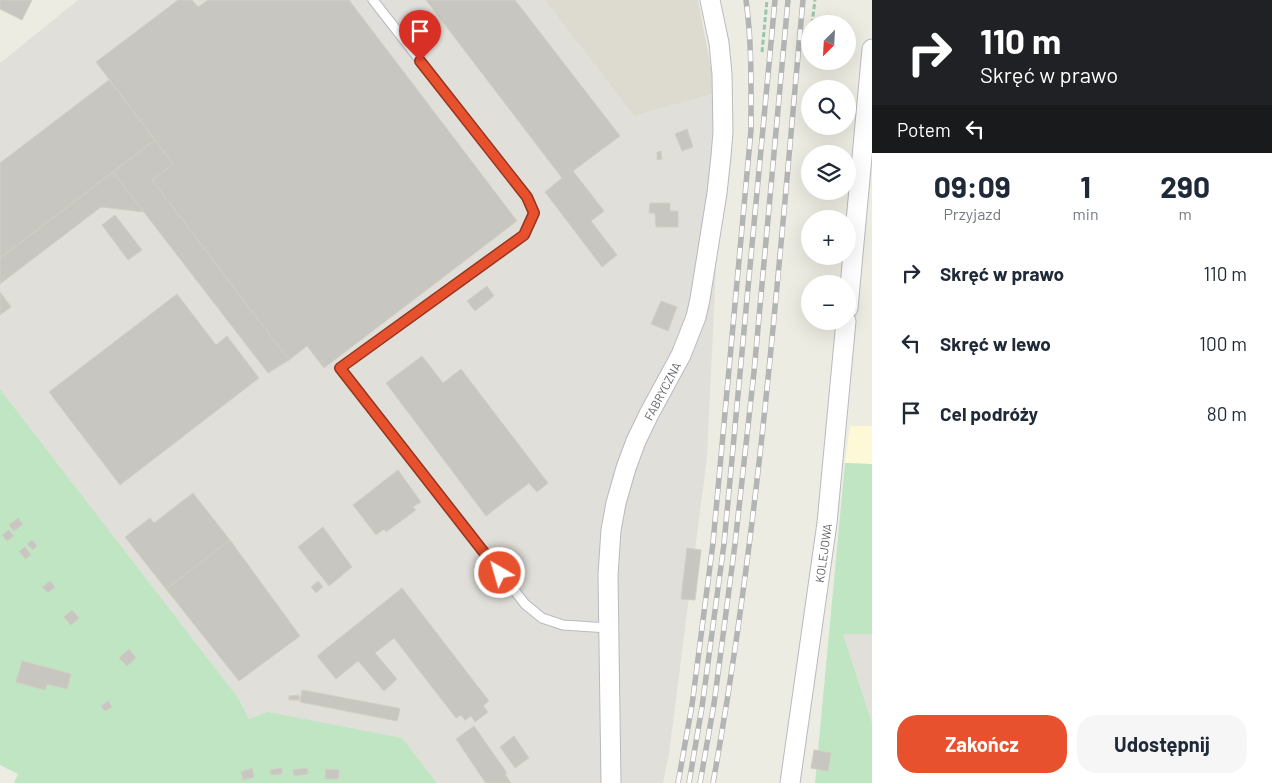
<!DOCTYPE html>
<html lang="pl">
<meta charset="utf-8">
<style>
body{margin:0;font-family:Barlow,sans-serif;background:#f6f6f7;color:#1f2937;height:100vh;display:flex;flex-direction:column;font-size:19px;white-space:nowrap}
*{box-sizing:border-box;margin:0}
p{font-size:16px;color:#747a83}
.icon{flex:none;width:28px;height:28px;fill:none;stroke:currentColor;stroke-width:2;stroke-linecap:round;stroke-linejoin:round}
.map{position:relative;flex:1;overflow:hidden}
.side{display:flex;flex-direction:column;background:#fff;width:400px}
.side>*{flex:none}
.top-card{background:#202124;color:#fff;overflow:hidden}
.needle{width:32px;rotate:204deg}
.fabs{position:absolute;left:801px;top:15px;display:grid;gap:10px}
.fabs a{display:grid;place-items:center;width:55px;height:55px;border-radius:50%;background:#fff;box-shadow:0 5px 20px #0002;font-size:25px}
.pin{position:absolute;display:grid;place-items:center;width:42px;height:42px;color:#fff;margin:-51px -21px;border-radius:50% 50% 50% 0;rotate:-45deg;box-shadow:0 0 5px #0007}
.pin .icon{rotate:45deg}
.me{position:absolute;width:55px;margin:-28px;rotate:322deg;stroke-linejoin:round;filter:drop-shadow(0 0 4px #0008)}
.turn{display:flex;align-items:center;gap:18px;height:105px;padding:0 25px;font-size:22px}
.turn .icon{width:65px;height:65px;stroke-width:2.5}
.turn b{display:block;font-size:35px;line-height:42px}
.then{display:flex;align-items:center;height:48px;padding:0 25px;background:#0003;gap:10px;font-size:19px}
.eta{display:flex;justify-content:space-evenly;align-items:center;height:85px;text-align:center}
.eta b{font-size:30px;font-weight:700;line-height:35px}
.primary-button{display:flex;gap:10px;margin-top:auto;padding:10px 25px}
.primary-button a{flex:1;height:58px;border-radius:20px;background:#e7512e;color:#fff;font-size:20px;font-weight:700;line-height:58px;text-align:center}
.primary-button a+a{background:#f6f6f7;color:#1f2937}
ul{padding:0;list-style:none}
li{display:flex;align-items:center;gap:15px;height:70px;padding:0 25px}
li div{flex:1}
li b{display:block;font-size:19px}
li em{font-style:normal}
main{display:flex;flex:1;min-height:0}
.map>svg:first-child{display:block}
.commercial{fill:#fdf9d7}
.industrial{fill:#e1dfda}
.education{fill:#dddbd0}
.green{fill:#bfe5c3}
.building{fill:#c8c6c0;stroke:#d2cec1}
.lines{fill:none;stroke-linecap:round;stroke-linejoin:round}
.service-casing{stroke:#b8babf;stroke-width:11}
.minor-casing{stroke:#b8babf;stroke-width:21}
.path{stroke:#98c6aa;stroke-width:3;stroke-dasharray:5 2.5;stroke-linecap:butt}
.service{stroke:#fff;stroke-width:9}
.minor{stroke:#fff;stroke-width:19}
.rail-casing{stroke:#b3b4b4;stroke-width:5.5}
.rail{stroke:#fff;stroke-width:4;stroke-dasharray:11;stroke-linecap:butt}
.route-casing{stroke:#96351e;stroke-width:12}
.route{stroke:#e7512e;stroke-width:9}
.labels{text-anchor:middle;dominant-baseline:central;stroke-width:4;stroke-linejoin:round;paint-order:stroke}
.street-label{font-size:12px;fill:#5b5d63;stroke:#fff}
</style>
<main>
<div class="map">
<svg width="872" height="783" viewBox="0 0 872 783">
<rect width="100%" height="100%" fill="#edece2"/>
<!-- commercial -->
<path class="commercial" d="M 850,426 L 872,426 L 872,464 L 845,463 Z"/>
<!-- industrial -->
<path class="industrial" d="M 78,0 L 545,0 L 634,116 L 716,93 L 720,184 L 707,457 L 669,754 L 663,783 L 437,783 L 402,738 L 249,719 L 239,699 L 0,389 L 0,63 Z
M 843,634 L 872,634 L 872,723 Z"/>
<!-- education -->
<path class="education" d="M 545,0 L 698,0 L 716,93 L 634,116 Z"/>
<!-- green -->
<path class="green" d="M 0,389 L 239,699 L 249,719 L 268,712 L 402,738 L 437,783 L 14,783 L 18,774 L 0,765 Z
M 845,463 L 872,464 L 872,634 L 843,634 L 872,723 L 872,783 L 815,783 Z"/>
<!-- building -->
<path class="building" d="M 0,0 L 32,0 L 22,20 L 0,9 Z
M 178,0 L 192,0 L 198,7 L 208,0 L 349,0 L 517,221 L 324,368 L 307,346 L 289,360 L 152,180 L 173,164 L 96,62 Z
M 426,0 L 515,0 L 620,136 L 573,171 L 604,211 L 591,221 L 617,255 L 602,267 L 545,192 L 562,178 Z
M 109,80 L 155,140 L 0,258 L 0,163 Z
M 687,129 L 693,147 L 682,151 L 675,134 Z
M 155,140 L 173,164 L 152,180 L 289,360 L 268,373 L 113,172 Z
M 661,151 L 662,159 L 657,160 L 657,152 Z
M 113,172 L 144,212 L 101,207 L 0,284 L 0,258 Z
M 650,203 L 670,203 L 670,211 L 678,211 L 678,227 L 656,227 L 655,213 L 649,213 Z
M 115,215 L 142,250 L 128,260 L 102,225 Z
M 487,286 L 494,296 L 475,311 L 467,301 Z
M 0,292 L 11,307 L 0,315 Z
M 177,294 L 216,345 L 227,336 L 259,378 L 120,485 L 49,392 Z
M 661,301 L 677,307 L 668,331 L 651,324 Z
M 422,356 L 443,383 L 461,369 L 548,483 L 537,492 L 529,483 L 486,516 L 386,383 Z
M 398,470 L 421,502 L 413,507 L 416,510 L 386,532 L 384,529 L 376,535 L 353,505 Z
M 193,493 L 230,540 L 166,589 L 125,537 L 150,518 L 154,523 Z
M 18,518 L 23,524 L 14,531 L 9,525 Z
M 323,527 L 352,567 L 329,586 L 298,547 Z
M 9,530 L 14,536 L 7,541 L 2,535 Z
M 32,540 L 37,546 L 33,550 L 27,544 Z
M 230,540 L 300,636 L 239,681 L 166,589 Z
M 25,547 L 31,555 L 25,559 L 19,551 Z
M 687,548 L 701,550 L 695,600 L 681,599 Z
M 50,581 L 55,587 L 48,593 L 42,587 Z
M 318,581 L 323,587 L 316,593 L 311,587 Z
M 402,588 L 489,701 L 483,706 L 488,712 L 475,722 L 471,716 L 465,720 L 461,715 L 456,718 L 394,638 L 375,653 L 397,679 L 384,691 L 358,661 L 336,679 L 317,656 Z
M 72,610 L 79,618 L 71,625 L 64,617 Z
M 129,649 L 136,658 L 127,666 L 119,658 Z
M 22,661 L 71,674 L 67,689 L 47,684 L 45,690 L 16,682 Z
M 302,690 L 398,708 L 400,709 L 397,721 L 300,702 Z
M 299,695 L 299,700 L 289,700 L 289,696 Z
M 108,701 L 112,707 L 105,711 L 101,706 Z
M 474,726 L 507,773 L 505,774 L 511,783 L 487,783 L 485,782 L 456,739 Z
M 514,736 L 529,758 L 515,768 L 500,747 Z
M 814,750 L 831,753 L 828,771 L 811,768 Z
M 252,768 L 254,777 L 243,780 L 241,772 Z
M 282,768 L 282,774 L 271,775 L 270,770 Z
M 307,768 L 308,774 L 294,776 L 293,770 Z
M 326,769 L 339,770 L 338,779 L 325,779 Z"/>
<g class="lines">
<defs>
<path id="service" d="M 373,0 L 527,197 L 534,213 L 524,235 L 340,368 L 525,604 L 542,618 L 563,625 L 608,628"/>
<path id="minor" d="M 848,308 L 872,49
M 611,783 L 608,575 L 611,530 L 616,503 L 626,468 L 636,441 L 649,414 L 681,355 L 696,317 L 700,299 L 717,193 L 721,156 L 723,132 L 722,74 L 719,43 L 710,0
M 790,783 L 827,523 L 846,321"/>
</defs>
<!-- service casing -->
<use href="#service" class="service-casing"/>
<!-- minor casing -->
<use href="#minor" class="minor-casing"/>
<!-- path -->
<path class="path" d="M 812,24 L 815,0
M 762,52 L 767,0"/>
<!-- service -->
<use href="#service" class="service"/>
<!-- minor -->
<use href="#minor" class="minor"/>
<defs>
<path id="rail" d="M 678,783 L 692,705 L 713,543 L 751,130 C 751,86 752,43 746,0
M 689,783 L 702,707 L 724,544 L 775,0
M 700,783 L 714,704 L 735,544 L 754,372 L 788,0
M 713,783 C 760,524 779,262 803,0"/>
</defs>
<!-- rail casing -->
<use href="#rail" class="rail-casing"/>
<!-- rail -->
<use href="#rail" class="rail"/>
</g>
<g class="lines">
<defs>
<path id="route" d="M 420,61 L 527,197 L 534,213 L 524,235 L 340,368 L 500,573"/>
</defs>
<!-- route casing -->
<use href="#route" class="route-casing"/>
<!-- route -->
<use href="#route" class="route"/>
</g>
<g class="labels">
<!-- street labels -->
<g class="street-label">
<text transform="translate(662 391) rotate(-62)">FABRYCZNA</text>
<text transform="translate(823 553) rotate(-82)">KOLEJOWA</text>
</g>
</g>
</svg>
<div class="fabs">
<a><svg class="needle" viewBox="-14 -14 28 28"><path d="M0-13l5 13h-10z" fill="#e53935"/><path d="M0 13l5-13h-10z" fill="#747a83"/></svg></a>
<a><svg class="icon" aria-label="search" viewBox="0 0 24 24"><circle cx="10" cy="10" r="6"/><path d="M15 15l6 6"/></svg></a>
<a><svg class="icon" aria-label="layers" viewBox="0 0 24 24"><path d="M12 4l9 5-9 5-9-5zM3 14l9 5 9-5"/></svg></a>
<a>+</a>
<a>−</a>
</div>
<div class="pin" style="left:420px;top:61px;background:#d93025"><svg class="icon" aria-label="arrive" viewBox="0 0 24 24"><path d="M6 21V4h12l-3 4 3 4H6"/></svg></div>
<svg class="me" style="left:500px;top:573px" viewBox="-20 -20 40 40"><circle r="17" fill="#e7512e" stroke="#fff" stroke-width="3"/><path d="M0-11L8 9 0 5-8 9z" fill="#fff"/></svg>
</div>
<section class="side">
<div class="top-card">
<div class="turn"><svg class="icon" aria-label="right" viewBox="0 0 24 24"><path d="M7 20v-9h11M14 6l5 5-5 5"/></svg><div><b>110 m</b>Skręć w prawo</div></div>
<div class="then">Potem<svg class="icon" aria-label="left" viewBox="0 0 24 24"><path d="M17 20v-9H6M10 6l-5 5 5 5"/></svg></div>
</div>
<div class="eta">
<div><b>09:09</b><p>Przyjazd</p></div>
<div><b>1</b><p>min</p></div>
<div><b>290</b><p>m</p></div>
</div>
<ul>
<li><svg class="icon" aria-label="right" viewBox="0 0 24 24"><path d="M7 20v-9h11M14 6l5 5-5 5"/></svg><div><b>Skręć w prawo</b></div><em>110 m</em></li>
<li><svg class="icon" aria-label="left" viewBox="0 0 24 24"><path d="M17 20v-9H6M10 6l-5 5 5 5"/></svg><div><b>Skręć w lewo</b></div><em>100 m</em></li>
<li><svg class="icon" aria-label="arrive" viewBox="0 0 24 24"><path d="M6 21V4h12l-3 4 3 4H6"/></svg><div><b>Cel podróży</b></div><em>80 m</em></li>
</ul>
<div class="primary-button"><a>Zakończ</a><a>Udostępnij</a></div>
</section>
</main>
